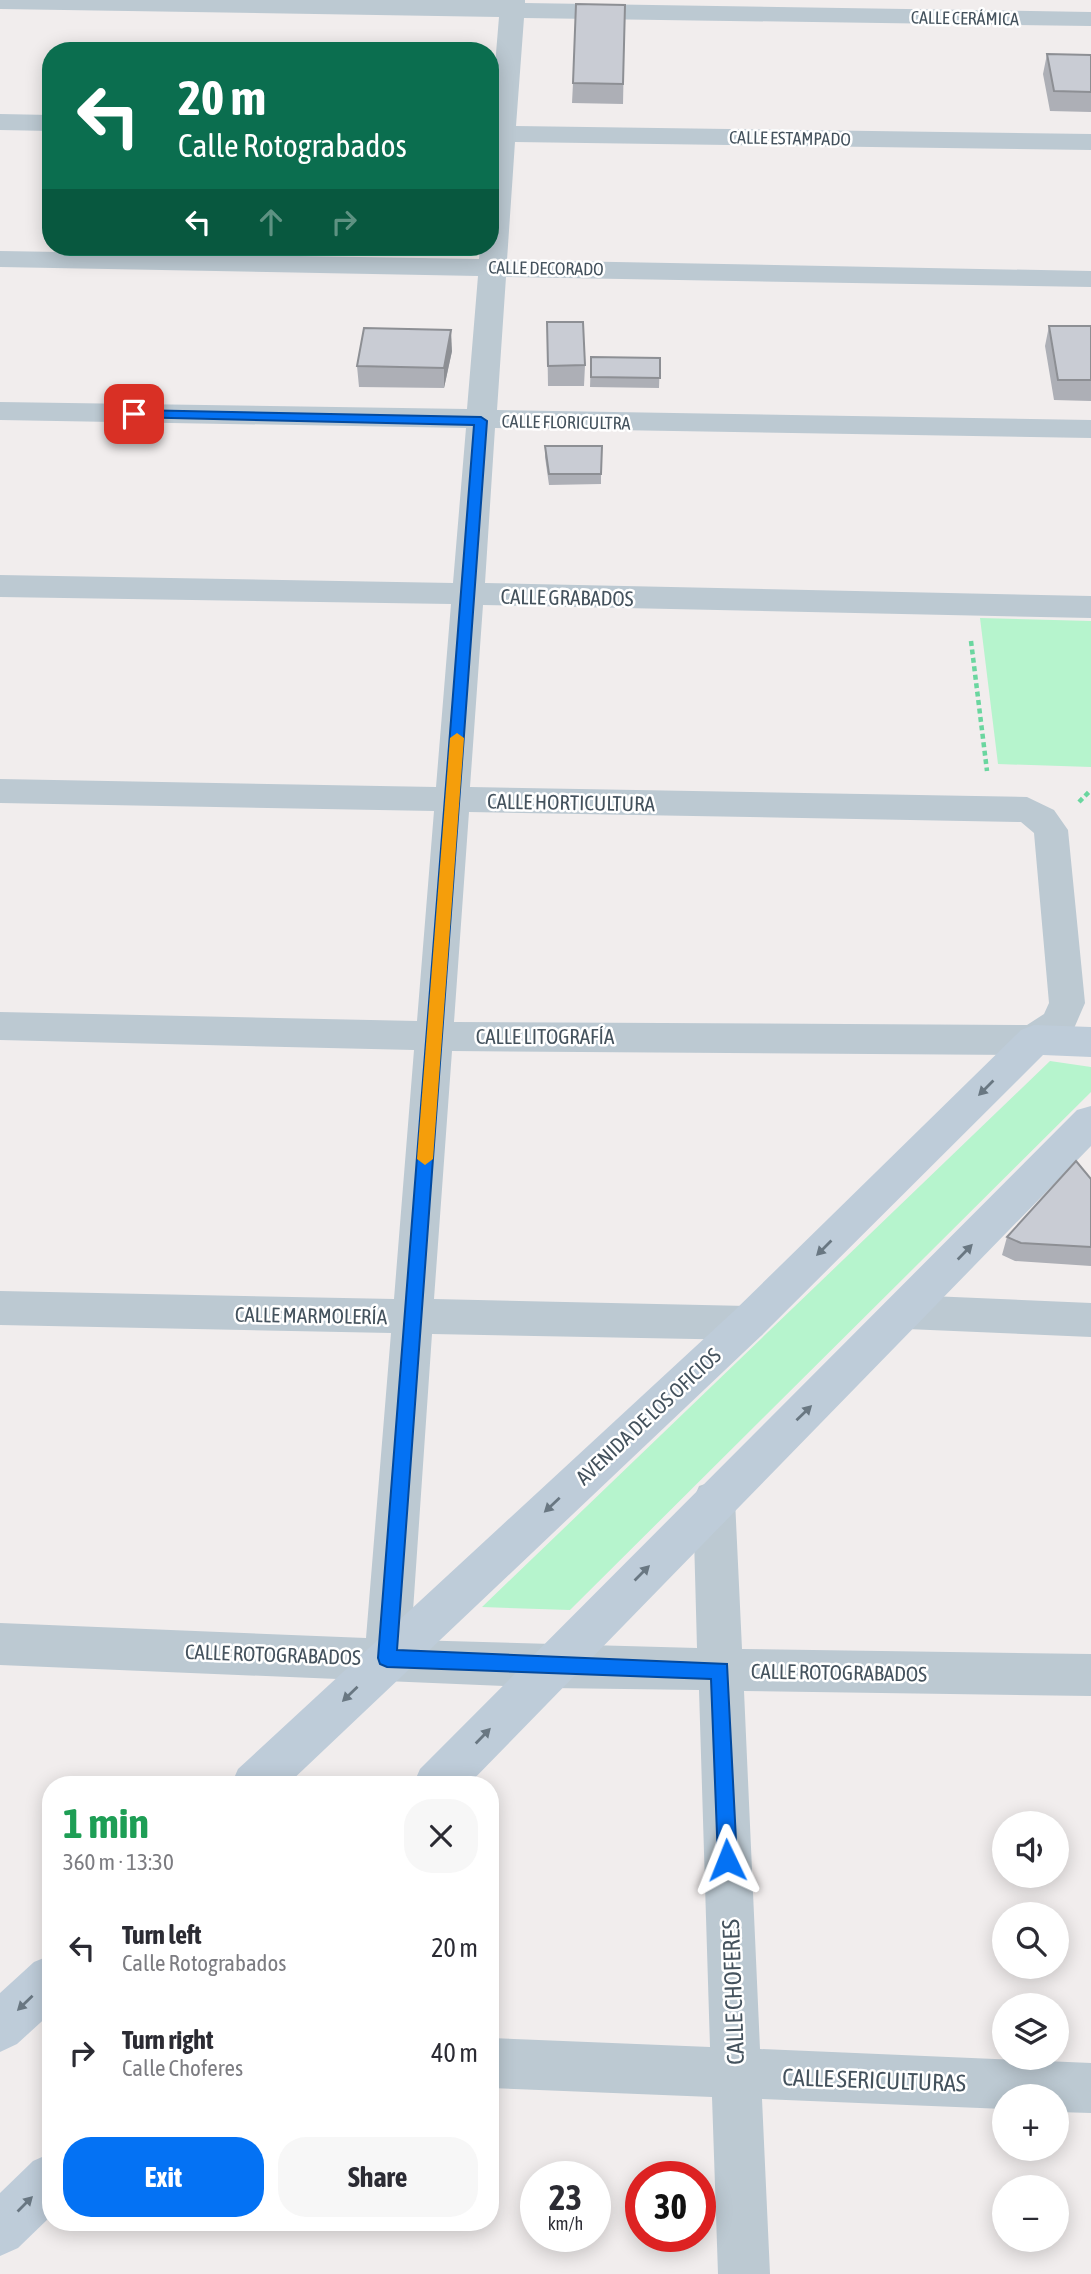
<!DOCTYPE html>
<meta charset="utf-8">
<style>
body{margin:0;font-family:"Asap Condensed",sans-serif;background:#f7f7f7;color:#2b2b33;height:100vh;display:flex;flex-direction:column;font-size:26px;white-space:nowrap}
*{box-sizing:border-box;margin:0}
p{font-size:23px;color:#7c7c81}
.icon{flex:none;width:38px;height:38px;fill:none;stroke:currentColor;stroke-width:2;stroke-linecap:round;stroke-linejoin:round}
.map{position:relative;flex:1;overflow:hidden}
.panel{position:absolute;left:42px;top:1776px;width:457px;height:455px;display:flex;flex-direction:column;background:#fff;border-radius:28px;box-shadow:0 4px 18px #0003}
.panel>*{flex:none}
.top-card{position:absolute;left:42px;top:42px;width:457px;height:214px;border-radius:28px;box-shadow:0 4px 18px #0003;background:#0b6e4f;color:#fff;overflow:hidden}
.fabs{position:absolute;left:992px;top:1811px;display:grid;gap:14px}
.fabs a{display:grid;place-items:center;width:77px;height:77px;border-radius:50%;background:#fff;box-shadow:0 4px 18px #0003;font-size:35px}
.speed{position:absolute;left:520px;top:2161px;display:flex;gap:14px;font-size:35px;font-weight:700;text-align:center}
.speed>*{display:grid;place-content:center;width:91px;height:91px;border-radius:50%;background:#fff;box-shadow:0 4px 18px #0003;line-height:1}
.speed small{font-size:18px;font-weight:400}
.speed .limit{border:10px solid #d22;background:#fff;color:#111}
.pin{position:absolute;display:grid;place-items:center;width:60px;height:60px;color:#fff;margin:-30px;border-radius:14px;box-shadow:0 4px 10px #0006}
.me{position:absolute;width:77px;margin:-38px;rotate:358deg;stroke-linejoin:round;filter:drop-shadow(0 0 5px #0008)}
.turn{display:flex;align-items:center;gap:24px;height:147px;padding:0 21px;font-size:32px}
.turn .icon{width:91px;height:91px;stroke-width:2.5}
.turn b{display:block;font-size:49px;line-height:60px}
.lanes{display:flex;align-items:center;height:66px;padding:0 21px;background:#0003;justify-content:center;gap:35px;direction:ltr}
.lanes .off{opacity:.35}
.round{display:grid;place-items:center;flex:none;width:74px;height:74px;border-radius:28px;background:#f7f7f7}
.overview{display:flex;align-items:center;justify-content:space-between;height:119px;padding:0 21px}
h1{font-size:42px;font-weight:700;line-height:52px;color:#1e9e55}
.button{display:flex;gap:14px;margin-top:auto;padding:14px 21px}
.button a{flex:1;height:80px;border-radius:28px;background:#0472f4;color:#fff;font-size:28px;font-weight:700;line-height:80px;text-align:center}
.button a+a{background:#f7f7f7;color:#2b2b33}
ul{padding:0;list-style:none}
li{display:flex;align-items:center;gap:21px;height:105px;padding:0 21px}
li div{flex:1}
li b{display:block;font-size:26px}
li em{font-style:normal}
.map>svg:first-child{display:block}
.green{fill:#b6f4cd}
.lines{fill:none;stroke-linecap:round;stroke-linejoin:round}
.path{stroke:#6ad69f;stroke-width:4.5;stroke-dasharray:5 3.5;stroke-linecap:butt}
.street{fill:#bcc9d2;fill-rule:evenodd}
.secondary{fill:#beccd9;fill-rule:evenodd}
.wall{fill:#adafb6}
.shaded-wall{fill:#8d8f94}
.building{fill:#c9ccd4;stroke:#8d8f94;stroke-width:2}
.oneway{fill:#697782}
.route{fill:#0472f4;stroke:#034a9f;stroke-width:2}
.slow{fill:#f59e0b}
.labels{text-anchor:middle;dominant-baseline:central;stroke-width:5;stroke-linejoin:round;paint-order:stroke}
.far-street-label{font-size:18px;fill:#44525d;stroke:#fff}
.street-label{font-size:21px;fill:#44525d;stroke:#fff}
.near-street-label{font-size:24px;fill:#44525d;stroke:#fff}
</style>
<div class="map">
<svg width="1091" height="2274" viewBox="0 0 1091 2274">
<rect width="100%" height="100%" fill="#f1eded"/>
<!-- green -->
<path class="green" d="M 980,618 L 1091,621 L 1091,767 L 998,764 Z
M 1050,1061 L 1091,1067 L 1091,1092 L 570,1610 L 482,1607 Z"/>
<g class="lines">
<!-- path -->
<path class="path" d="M 971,641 L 987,771
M 1079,802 L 1091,790"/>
<!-- street -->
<path class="street" d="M 0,0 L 525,0 L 525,3 L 1091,12 L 1091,26 L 524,18 L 516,126 L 1091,134 L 1091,150 L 515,142 L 507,260 L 1091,271 L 1091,287 L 506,277 L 497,410 L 1091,420 L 1091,438 L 495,428 L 485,583 L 1091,596 L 1091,618 L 483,605 L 470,787 L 1027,797 L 1054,810 L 1068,830 L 1085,1003 L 1072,1033 L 1047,1050 L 1034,1055 L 452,1051 L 434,1299 L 748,1306 L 762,1311 L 768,1323 L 762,1335 L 748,1340 L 432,1334 L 411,1640 L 697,1648 L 693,1500 L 699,1486 L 714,1481 L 729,1486 L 735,1500 L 742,1649 L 1091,1654 L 1091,1696 L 744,1691 L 760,2049 L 1091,2063 L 1091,2113 L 1057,2112 L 1057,2096 L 1004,2096 L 1004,2109 L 762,2099 L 770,2274 L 718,2274 L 712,2097 L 490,2088 L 490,2038 L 710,2047 L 699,1690 L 550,1688 L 0,1665 L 0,1623 L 366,1638 L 391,1333 L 0,1325 L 0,1291 L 394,1299 L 414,1050 L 0,1040 L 0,1012 L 417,1021 L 434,811 L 0,803 L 0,779 L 436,787 L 451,604 L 0,597 L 0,575 L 453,583 L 466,428 L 0,420 L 0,402 L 467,409 L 478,276 L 0,267 L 0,251 L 479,259 L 480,247 L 490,247 L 490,126 L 499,17 L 0,9 ZM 469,812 L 1021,822 L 1034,833 L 1049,1003 L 1044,1014 L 1027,1025 L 454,1022 Z
M 0,114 L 51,115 L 51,131 L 0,130 Z
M 907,1295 L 1091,1303 L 1091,1337 L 907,1329 L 893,1324 L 887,1312 L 893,1300 Z"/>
<!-- secondary -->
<path class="secondary" d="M 1034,1025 L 1091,1027 L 1091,1057 L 1043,1055 L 762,1335 L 287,1785 L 231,1785 L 238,1769 L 734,1311 L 1021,1030 Z
M 1091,1106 L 1091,1146 L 468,1785 L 413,1785 L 420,1769 L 1077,1110 Z
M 51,1955 L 51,2013 L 17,2044 L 0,2052 L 0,1993 L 34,1962 Z
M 51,2153 L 51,2216 L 18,2248 L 0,2256 L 0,2193 L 33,2161 Z"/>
</g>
<!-- wall -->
<path class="wall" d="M 625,5 L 623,104 L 572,103 L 573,83 Z
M 1047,54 L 1091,55 L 1091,112 L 1050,111 L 1043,74 Z
M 547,322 L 585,365 L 584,386 L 548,386 Z
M 1049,326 L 1091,326 L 1091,401 L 1054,400 L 1045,346 Z
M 452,351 L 444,388 L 359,387 L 357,366 Z
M 591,357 L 660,358 L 659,388 L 590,387 Z
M 545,446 L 601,474 L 601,484 L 549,485 L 545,457 Z
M 1091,1179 L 1091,1266 L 1015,1261 L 1002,1255 L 1007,1237 Z"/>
<!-- shaded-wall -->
<path class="shaded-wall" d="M 451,330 L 452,351 L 444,388 L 444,368 Z"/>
<!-- building -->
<path class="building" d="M 576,4 L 625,5 L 623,84 L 573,83 Z
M 1047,54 L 1091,55 L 1091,92 L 1054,91 Z
M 547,322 L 583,322 L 585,365 L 548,366 Z
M 1049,326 L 1091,326 L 1091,380 L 1058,380 Z
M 364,328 L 451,330 L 444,368 L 357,366 Z
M 591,357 L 660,358 L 660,378 L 591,377 Z
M 545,446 L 602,446 L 601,474 L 549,474 Z
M 1076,1161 L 1091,1179 L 1091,1247 L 1021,1243 L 1007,1237 Z"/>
<!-- one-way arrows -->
<defs><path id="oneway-solid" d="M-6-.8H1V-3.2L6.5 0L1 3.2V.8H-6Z" transform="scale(1.75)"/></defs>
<g class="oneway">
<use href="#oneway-solid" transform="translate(986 1088) rotate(135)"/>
<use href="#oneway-solid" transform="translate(824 1248) rotate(135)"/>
<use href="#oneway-solid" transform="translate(965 1252) rotate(-46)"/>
<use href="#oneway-solid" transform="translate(804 1413) rotate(-44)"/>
<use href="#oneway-solid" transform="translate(552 1505) rotate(137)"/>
<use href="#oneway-solid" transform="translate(642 1573) rotate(-45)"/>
<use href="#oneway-solid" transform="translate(350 1694) rotate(136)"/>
<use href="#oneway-solid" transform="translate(483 1736) rotate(-46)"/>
<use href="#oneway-solid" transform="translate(25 2003) rotate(136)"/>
<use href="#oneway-solid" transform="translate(25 2204) rotate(-45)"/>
</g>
<!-- route -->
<path class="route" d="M 134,410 L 481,417 L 487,421 L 397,1650 L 727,1664 L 737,1860 L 734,1866 L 727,1869 L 721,1866 L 718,1860 L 711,1679 L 387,1667 L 380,1664 L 378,1658 L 474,425 L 129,417 L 127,414 Z"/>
<!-- slow -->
<path class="slow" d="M 457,733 L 464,738 L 433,1159 L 425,1165 L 417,1159 L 450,738 Z"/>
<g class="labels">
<!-- far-street labels -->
<g class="far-street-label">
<text transform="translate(965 18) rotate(1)">CALLE CERÁMICA</text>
<text transform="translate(790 138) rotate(1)">CALLE ESTAMPADO</text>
<text transform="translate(546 268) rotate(1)">CALLE DECORADO</text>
<text transform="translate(566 422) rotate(1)">CALLE FLORICULTRA</text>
</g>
<!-- street labels -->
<g class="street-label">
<text transform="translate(567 597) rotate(1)">CALLE GRABADOS</text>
<text transform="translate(571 802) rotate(1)">CALLE HORTICULTURA</text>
<text x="545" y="1036">CALLE LITOGRAFÍA</text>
<text transform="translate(311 1315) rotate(1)">CALLE MARMOLERÍA</text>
<text transform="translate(648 1416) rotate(-43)">AVENIDA DE LOS OFICIOS</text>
<text transform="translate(273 1654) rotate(2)">CALLE ROTOGRABADOS</text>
<text transform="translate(839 1672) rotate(1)">CALLE ROTOGRABADOS</text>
</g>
<!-- near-street labels -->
<g class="near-street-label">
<text transform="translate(733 1992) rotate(-92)">CALLE CHOFERES</text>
<text transform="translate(874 2080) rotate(2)">CALLE SERICULTURAS</text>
</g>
</g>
</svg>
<div class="fabs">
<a><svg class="icon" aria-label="sound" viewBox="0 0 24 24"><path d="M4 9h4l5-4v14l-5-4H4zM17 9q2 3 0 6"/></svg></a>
<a><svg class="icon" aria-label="search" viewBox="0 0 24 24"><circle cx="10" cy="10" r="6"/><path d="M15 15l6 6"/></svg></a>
<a><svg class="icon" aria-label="layers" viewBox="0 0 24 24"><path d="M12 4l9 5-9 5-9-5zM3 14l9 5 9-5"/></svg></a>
<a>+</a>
<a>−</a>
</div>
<div class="speed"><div>23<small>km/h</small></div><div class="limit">30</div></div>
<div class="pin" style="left:134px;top:414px;background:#d93025"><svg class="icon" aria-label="arrive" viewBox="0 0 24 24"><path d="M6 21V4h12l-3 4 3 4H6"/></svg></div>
<svg class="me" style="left:727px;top:1860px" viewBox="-20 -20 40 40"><path d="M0-17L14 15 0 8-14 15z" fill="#0472f4" stroke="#fff" stroke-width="4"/></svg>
<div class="top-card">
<div class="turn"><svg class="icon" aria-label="left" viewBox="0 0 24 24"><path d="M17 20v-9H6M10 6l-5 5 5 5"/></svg><div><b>20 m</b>Calle Rotograbados</div></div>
<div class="lanes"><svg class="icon" aria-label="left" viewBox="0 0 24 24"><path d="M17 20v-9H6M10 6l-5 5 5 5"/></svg><svg class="icon off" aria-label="ahead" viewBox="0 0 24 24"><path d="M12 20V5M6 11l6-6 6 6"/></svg><svg class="icon off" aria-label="right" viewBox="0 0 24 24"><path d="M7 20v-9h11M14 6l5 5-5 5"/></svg></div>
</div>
<section class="panel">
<div class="overview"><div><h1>1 min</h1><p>360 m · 13:30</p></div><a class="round"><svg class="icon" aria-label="close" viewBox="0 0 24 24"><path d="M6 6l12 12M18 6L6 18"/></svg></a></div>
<ul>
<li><svg class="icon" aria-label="left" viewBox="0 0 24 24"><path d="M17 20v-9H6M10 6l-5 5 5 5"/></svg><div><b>Turn left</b><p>Calle Rotograbados</p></div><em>20 m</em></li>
<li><svg class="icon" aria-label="right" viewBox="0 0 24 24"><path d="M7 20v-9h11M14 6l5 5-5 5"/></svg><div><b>Turn right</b><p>Calle Choferes</p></div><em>40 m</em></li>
</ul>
<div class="button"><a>Exit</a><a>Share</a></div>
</section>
</div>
